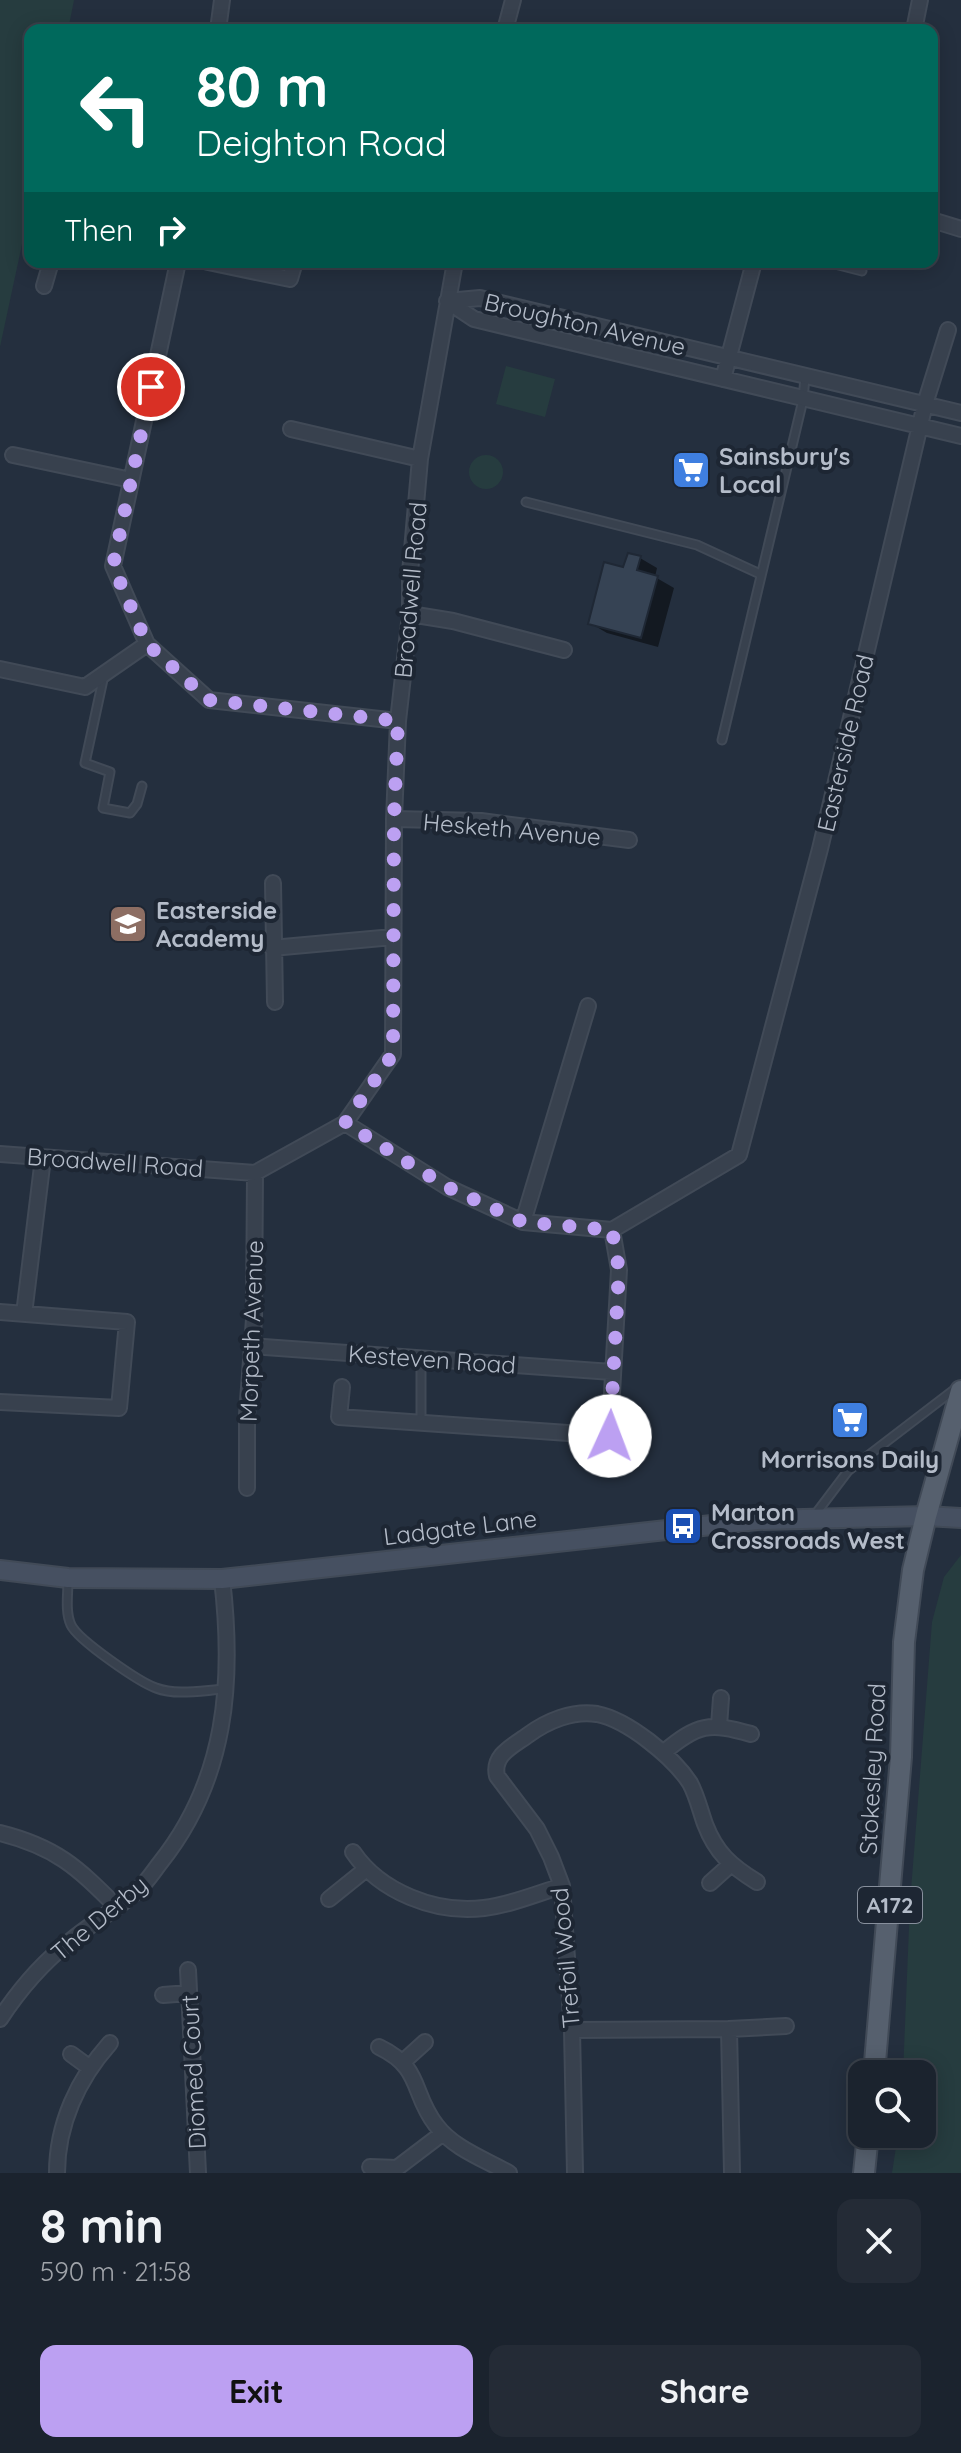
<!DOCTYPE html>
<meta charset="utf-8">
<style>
body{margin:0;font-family:Quicksand,sans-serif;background:#242b36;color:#f1f3f6;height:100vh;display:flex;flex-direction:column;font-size:30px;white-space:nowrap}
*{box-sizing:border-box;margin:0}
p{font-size:26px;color:#a0a4aa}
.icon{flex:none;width:44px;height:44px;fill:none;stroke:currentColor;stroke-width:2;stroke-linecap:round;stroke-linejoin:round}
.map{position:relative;height:2173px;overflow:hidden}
.sheet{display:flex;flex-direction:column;background:#1b232e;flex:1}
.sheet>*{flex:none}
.hud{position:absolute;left:24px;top:24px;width:914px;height:244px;border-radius:16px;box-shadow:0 4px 20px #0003,0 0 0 2px #39404a;background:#00695c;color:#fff;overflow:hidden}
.buttons{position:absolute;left:848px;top:2060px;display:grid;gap:16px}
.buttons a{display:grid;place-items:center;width:88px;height:88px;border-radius:16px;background:#1b232e;box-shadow:0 4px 20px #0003,0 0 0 2px #39404a;font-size:40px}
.pin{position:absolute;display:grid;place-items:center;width:68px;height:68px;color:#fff;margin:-34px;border:4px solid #fff;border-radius:50%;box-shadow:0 2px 8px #0007}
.me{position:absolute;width:88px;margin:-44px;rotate:2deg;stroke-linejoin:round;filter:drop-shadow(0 0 6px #0008)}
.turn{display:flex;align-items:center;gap:28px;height:168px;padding:0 40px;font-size:36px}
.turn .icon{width:104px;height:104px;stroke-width:2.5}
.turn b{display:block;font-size:56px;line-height:68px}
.then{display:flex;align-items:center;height:76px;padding:0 40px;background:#0003;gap:16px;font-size:30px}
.round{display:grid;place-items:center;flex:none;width:84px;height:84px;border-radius:16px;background:#242b36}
.overview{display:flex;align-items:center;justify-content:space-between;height:136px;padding:0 40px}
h1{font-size:48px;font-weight:700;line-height:60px}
.action{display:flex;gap:16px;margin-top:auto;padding:16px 40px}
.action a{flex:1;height:92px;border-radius:16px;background:#bca0f2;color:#111;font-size:32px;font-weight:700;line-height:92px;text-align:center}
.action a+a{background:#242b36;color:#f1f3f6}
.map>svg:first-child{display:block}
.green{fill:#263c3f}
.shadow{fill:#0007}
.building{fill:#364354;stroke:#1f2835;stroke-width:2}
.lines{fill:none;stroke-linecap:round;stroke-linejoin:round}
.service-casing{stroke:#414a57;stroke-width:11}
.minor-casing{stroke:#414a57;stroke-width:18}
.secondary-casing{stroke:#414a57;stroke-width:22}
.primary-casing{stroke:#414a57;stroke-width:24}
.service{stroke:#38414e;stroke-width:7}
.minor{stroke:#38414e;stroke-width:14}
.secondary{stroke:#465061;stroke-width:18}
.primary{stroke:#56606e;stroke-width:20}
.route{stroke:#bca0f2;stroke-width:14;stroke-dasharray:0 25.2}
.labels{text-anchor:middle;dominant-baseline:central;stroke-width:8;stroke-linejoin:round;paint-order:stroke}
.shield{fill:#1d2633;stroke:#878f9c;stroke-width:2}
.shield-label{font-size:22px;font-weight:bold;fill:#b4bcc9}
.street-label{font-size:24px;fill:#b4bcc9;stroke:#1d2633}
.poi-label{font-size:24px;font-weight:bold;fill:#b4bcc9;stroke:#1d2633;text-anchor:start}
</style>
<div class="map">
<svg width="961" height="2173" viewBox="0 0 961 2173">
<rect width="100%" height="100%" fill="#242f3e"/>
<!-- green -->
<path class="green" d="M 0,0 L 74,0 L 68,30 L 30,30 L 30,207 L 0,347 Z
M 506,366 L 555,379 L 545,417 L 496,404 Z
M469 472a17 17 0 1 1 34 0a17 17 0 1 1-34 0Z
M 961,1555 L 961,2173 L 892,2173 L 898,2134 L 922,2134 L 922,2074 L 903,2074 L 910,1903 L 932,1622 L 944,1577 Z"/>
<!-- shadow -->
<path class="shadow" d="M 640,558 L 657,568 L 655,577 L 674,588 L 658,647 L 607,633 L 590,623 L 625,570 Z"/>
<!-- building -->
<path class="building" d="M 628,553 L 641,556 L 637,570 L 658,576 L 641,638 L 588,624 L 604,562 L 623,567 Z"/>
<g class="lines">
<defs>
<path id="service" d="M 827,262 L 862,271
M 526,502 L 697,545 L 760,574
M 104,675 L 85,763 L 110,772 L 103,808 L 130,813 L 137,804 L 142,786
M 722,740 L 803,400 L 805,377
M 421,1423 L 421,1358
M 814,1516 L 848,1471 L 955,1389
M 68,1581 C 68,1594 65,1612 71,1625 C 78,1640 139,1682 156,1688 C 177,1696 204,1690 226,1689"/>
<path id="minor" d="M 218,30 L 222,0
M 505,30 L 513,0
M 914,30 L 920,0
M 932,220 L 961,229
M 178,262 L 113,566 L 147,644 L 209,700 L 398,721
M 208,262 L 290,279 L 295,262
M 44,286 L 51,262
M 447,301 L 474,319 L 961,436
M 447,301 L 480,298 L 961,413
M 723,379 L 754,262
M 291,429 L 420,459
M 13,455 L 131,480
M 410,614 L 453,621 L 564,650
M 0,669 L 85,687 L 147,644
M 394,819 L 481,821 L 629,840
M 273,883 L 275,1002
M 272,948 L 393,937
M 345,1123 L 447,1187 L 523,1222 L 612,1230 L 739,1155 L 820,849 L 925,404 L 948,330
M 0,1154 L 255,1173 L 345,1123 L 393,1054 L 394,819 L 398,721 L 410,614 L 410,573 L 420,459 L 455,262
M 523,1222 L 588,1006
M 0,1312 L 127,1322 L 119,1408 L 0,1402
M 24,1314 L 43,1158
M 251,1346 L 612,1372
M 342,1387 L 339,1417 L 610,1436
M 608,1463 L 619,1270 L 612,1230
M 247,1488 L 247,1415 L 254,1319 L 255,1173
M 719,1726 L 721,1698
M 664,1752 C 698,1724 709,1722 751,1734
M 0,1833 C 56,1847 77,1867 117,1907
M 353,1852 C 380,1892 436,1914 484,1908 C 510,1905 536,1894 562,1886
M 710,1883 L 730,1865
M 329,1899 L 365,1870
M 188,1970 L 198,2173
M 163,1995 L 189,1993
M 0,2019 C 19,1990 41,1964 69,1942 C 90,1924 116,1910 137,1891 C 146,1883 153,1872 160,1863 C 227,1779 234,1681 222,1579
M 729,2029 L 786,2026
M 572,2030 L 729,2029 L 732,2173
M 379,2047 C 423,2068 411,2093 436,2125 C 453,2148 484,2159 509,2173
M 71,2054 L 90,2068
M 404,2061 L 425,2042
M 370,2167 L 397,2168 L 443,2133
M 57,2173 C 57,2124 78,2079 110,2043
M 575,2173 L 572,2030 L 562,1886 L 551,1857 L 537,1829 L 497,1776 C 492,1755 513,1746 528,1735 C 547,1721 573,1710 597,1714 C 628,1720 673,1757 690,1783 C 697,1796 700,1810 705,1824 C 716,1853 731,1866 757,1882"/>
<path id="secondary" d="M 0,1570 L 68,1578 L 222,1579 L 757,1520 L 926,1516 L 961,1518"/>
<path id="primary" d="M 874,2074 L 901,1757 L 904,1642 L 913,1570 L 926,1516 L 961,1391
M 864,2173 L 868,2134"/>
</defs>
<!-- service casing -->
<use href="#service" class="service-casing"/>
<!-- minor casing -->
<use href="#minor" class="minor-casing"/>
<!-- secondary casing -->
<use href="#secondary" class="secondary-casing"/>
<!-- primary casing -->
<use href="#primary" class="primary-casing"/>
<!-- service -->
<use href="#service" class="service"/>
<!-- minor -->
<use href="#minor" class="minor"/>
<!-- secondary -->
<use href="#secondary" class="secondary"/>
<!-- primary -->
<use href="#primary" class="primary"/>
</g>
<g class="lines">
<!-- route -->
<path class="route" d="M 151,387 L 113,566 L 147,644 L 209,700 L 398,721 L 394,819 L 393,1054 L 345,1123 L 447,1187 L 523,1222 L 612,1230 L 619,1270 L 610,1436"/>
</g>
<!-- icons -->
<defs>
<symbol id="supermarket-square" viewBox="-11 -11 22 22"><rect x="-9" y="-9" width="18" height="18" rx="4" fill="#3f7fe0" stroke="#1d2633"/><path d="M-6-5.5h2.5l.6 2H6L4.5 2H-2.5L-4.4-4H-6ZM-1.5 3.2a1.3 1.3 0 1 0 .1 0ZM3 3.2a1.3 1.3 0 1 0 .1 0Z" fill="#fff"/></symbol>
<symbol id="school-square" viewBox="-11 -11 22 22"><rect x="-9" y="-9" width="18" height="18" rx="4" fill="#8d6e63" stroke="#1d2633"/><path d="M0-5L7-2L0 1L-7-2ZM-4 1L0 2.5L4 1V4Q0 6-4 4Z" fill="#fff"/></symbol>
<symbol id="bus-square" viewBox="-11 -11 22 22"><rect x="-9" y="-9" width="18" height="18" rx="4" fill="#1a4fb4" stroke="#1d2633"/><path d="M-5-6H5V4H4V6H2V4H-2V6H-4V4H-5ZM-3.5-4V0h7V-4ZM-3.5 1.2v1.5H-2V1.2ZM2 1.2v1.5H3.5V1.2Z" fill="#fff"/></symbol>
</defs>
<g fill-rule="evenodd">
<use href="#supermarket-square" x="669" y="448" width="44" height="44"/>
<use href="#school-square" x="106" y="902" width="44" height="44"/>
<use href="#supermarket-square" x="828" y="1398" width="44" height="44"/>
<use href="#bus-square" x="661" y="1504" width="44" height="44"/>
</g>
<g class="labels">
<!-- shield labels -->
<rect class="shield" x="858" y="1887" width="64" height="36" rx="6"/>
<g class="shield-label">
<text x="890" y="1905">A172</text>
</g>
<!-- street labels -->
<g class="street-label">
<text transform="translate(585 324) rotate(13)">Broughton Avenue</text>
<text transform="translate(410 590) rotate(-85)">Broadwell Road</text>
<text transform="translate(845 743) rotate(-77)">Easterside Road</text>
<text transform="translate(512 829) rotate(5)">Hesketh Avenue</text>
<text transform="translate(115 1162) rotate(4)">Broadwell Road</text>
<text transform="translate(251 1331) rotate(-88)">Morpeth Avenue</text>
<text transform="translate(432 1359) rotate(4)">Kesteven Road</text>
<text transform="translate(460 1527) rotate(-7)">Ladgate Lane</text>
<text transform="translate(872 1769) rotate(-87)">Stokesley Road</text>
<text transform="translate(99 1918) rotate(-40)">The Derby</text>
<text transform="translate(565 1958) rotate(-95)">Trefoil Wood</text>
<text transform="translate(193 2072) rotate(-93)">Diomed Court</text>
</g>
<!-- poi labels -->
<g class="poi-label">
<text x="719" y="456">Sainsbury's<tspan x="719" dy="28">Local</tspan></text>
<text x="156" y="910">Easterside<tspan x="156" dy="28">Academy</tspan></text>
<text x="850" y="1459" text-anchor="middle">Morrisons Daily</text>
<text x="711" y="1512">Marton<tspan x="711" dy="28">Crossroads West</tspan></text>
</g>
</g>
</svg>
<div class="buttons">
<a><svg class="icon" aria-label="search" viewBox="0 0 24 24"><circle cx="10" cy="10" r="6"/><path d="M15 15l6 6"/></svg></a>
</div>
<div class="pin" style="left:151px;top:387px;background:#d93025"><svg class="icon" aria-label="arrive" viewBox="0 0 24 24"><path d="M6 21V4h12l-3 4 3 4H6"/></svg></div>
<svg class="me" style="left:610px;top:1436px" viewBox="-20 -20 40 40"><circle r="19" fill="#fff"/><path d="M0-13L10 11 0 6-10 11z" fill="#bca0f2"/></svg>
<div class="hud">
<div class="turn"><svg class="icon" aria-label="left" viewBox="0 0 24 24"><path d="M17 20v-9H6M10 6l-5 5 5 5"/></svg><div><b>80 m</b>Deighton Road</div></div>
<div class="then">Then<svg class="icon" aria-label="right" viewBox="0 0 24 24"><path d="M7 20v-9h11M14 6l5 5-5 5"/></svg></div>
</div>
</div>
<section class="sheet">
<div class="overview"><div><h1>8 min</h1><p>590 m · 21:58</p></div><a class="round"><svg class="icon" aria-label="close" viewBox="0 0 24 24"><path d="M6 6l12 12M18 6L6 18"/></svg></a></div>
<div class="action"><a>Exit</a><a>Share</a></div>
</section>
